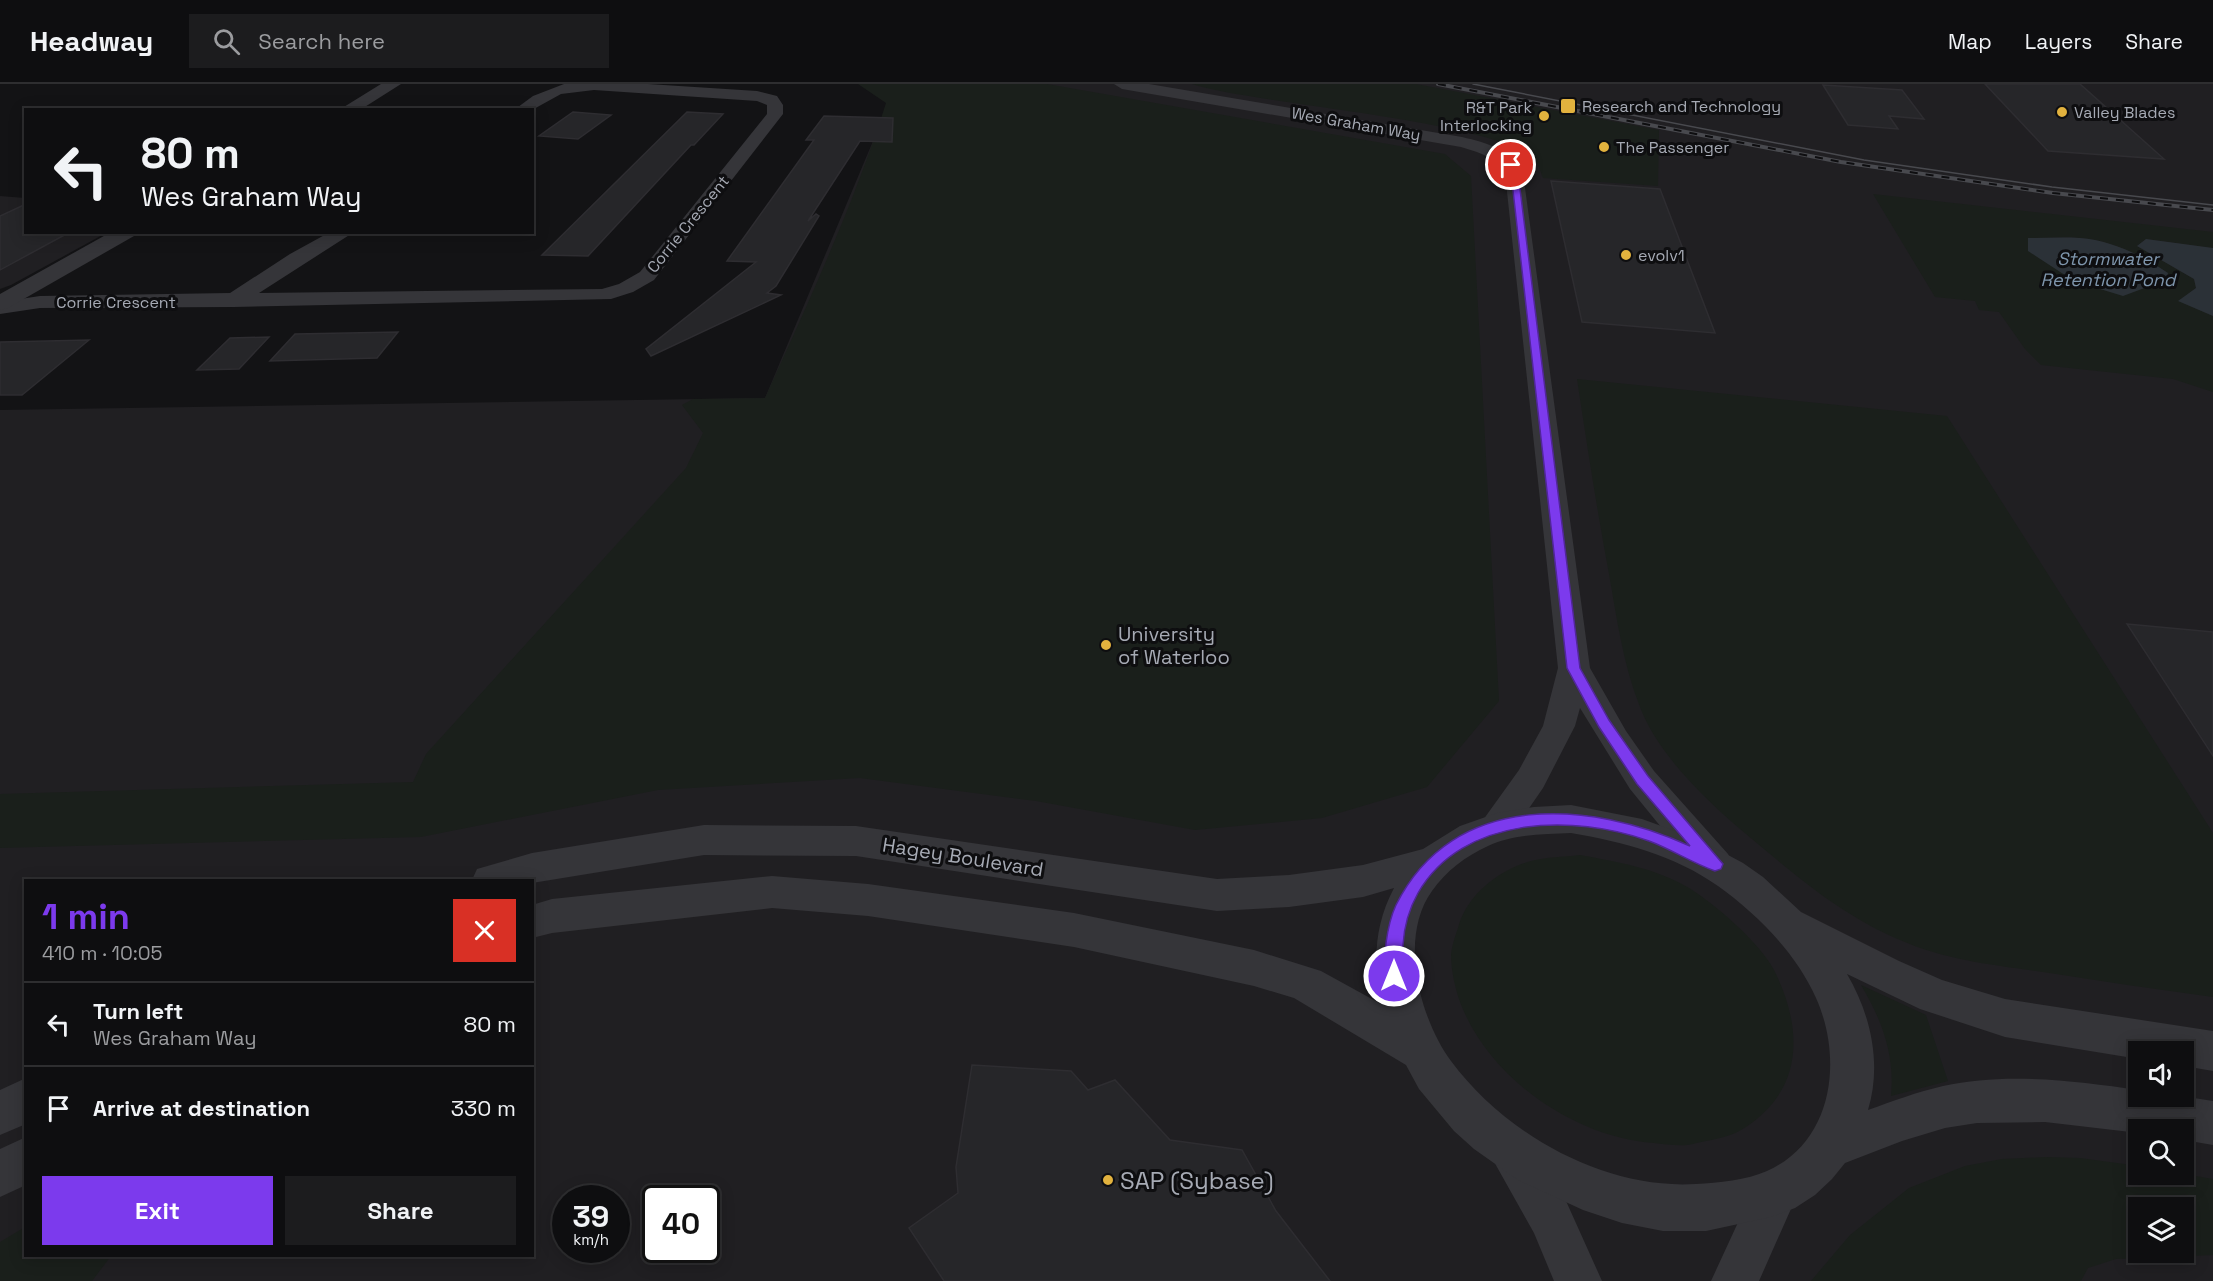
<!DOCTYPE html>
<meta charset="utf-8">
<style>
body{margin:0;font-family:"Space Grotesk",sans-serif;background:#1c1c1e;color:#f1f3f6;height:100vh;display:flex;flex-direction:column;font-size:22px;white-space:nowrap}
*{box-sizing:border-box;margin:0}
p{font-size:20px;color:#9b9c9f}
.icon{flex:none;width:33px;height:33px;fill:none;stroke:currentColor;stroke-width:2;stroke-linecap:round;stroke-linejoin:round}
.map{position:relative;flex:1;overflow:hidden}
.sheet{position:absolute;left:24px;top:795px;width:510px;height:378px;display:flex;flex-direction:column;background:#0e0e10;border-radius:0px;box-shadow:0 3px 15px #0003,0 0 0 2px #2e2e30}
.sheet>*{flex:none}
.guide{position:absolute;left:24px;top:24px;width:510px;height:126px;border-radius:0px;box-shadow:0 3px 15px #0003,0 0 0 2px #2e2e30;background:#0e0e10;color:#f1f3f6;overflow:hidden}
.controls{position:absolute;left:2128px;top:957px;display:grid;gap:12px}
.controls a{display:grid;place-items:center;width:66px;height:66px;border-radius:0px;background:#0e0e10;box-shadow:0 3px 15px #0003,0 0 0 2px #2e2e30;font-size:30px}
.speed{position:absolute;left:552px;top:1101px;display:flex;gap:12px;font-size:30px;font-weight:700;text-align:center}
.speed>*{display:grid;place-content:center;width:78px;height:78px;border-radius:50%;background:#0e0e10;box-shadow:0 3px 15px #0003,0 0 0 2px #2e2e30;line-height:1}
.speed small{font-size:15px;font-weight:400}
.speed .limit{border:3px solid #111;border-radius:9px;background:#fff;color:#111}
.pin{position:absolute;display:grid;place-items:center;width:51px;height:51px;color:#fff;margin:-26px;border:3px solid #fff;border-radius:50%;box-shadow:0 2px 6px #0007}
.me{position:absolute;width:66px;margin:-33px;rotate:0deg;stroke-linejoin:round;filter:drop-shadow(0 0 4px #0008)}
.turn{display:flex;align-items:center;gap:21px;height:126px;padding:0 18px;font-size:27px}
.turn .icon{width:78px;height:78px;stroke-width:2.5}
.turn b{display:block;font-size:42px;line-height:51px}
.round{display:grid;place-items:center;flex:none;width:63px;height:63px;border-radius:0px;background:#1c1c1e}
.summary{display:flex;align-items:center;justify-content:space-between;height:102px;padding:0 18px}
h1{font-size:36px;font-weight:700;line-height:45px;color:#7c3aed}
.primary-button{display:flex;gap:12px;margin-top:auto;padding:12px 18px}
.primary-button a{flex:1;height:69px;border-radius:0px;background:#7c3aed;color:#fff;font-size:24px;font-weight:700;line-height:69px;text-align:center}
.primary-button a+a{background:#1c1c1e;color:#f1f3f6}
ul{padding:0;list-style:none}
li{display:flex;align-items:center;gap:18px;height:84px;padding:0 18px;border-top:2px solid #2e2e30}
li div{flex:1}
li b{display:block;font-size:22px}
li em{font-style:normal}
header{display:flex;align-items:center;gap:36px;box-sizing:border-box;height:84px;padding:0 30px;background:#0e0e10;border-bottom:2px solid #2e2e30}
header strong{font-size:28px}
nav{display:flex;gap:33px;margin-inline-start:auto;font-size:21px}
.search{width:420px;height:54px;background:#1c1c1e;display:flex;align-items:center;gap:15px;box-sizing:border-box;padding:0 21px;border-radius:0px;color:#9b9c9f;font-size:22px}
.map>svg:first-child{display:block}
.built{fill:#201f22;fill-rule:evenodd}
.green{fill:#1a1f1b;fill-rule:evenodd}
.water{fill:#2b3137}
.building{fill:#262629;stroke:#2e2d31;stroke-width:1.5}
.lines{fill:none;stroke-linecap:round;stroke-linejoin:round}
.minor{fill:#353539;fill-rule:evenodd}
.tertiary{fill:#353539;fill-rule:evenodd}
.tram{stroke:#48494e;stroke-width:1.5}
.rail-casing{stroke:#48494e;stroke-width:4}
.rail{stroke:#0e0e10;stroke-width:2;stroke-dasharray:8;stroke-linecap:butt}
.route{fill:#7c3aed;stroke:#51269a;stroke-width:1.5}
.poi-dot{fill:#e2b23e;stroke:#0e0e10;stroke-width:2}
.labels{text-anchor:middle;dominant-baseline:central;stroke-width:6;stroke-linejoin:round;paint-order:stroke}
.far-poi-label{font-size:16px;fill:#a6aab4;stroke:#0e0e10;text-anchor:start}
.far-street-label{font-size:16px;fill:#a6aab4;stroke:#0e0e10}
.far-water-label{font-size:18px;font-style:italic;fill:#7f96ad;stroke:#0e0e10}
.poi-label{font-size:20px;fill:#a6aab4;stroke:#0e0e10;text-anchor:start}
.street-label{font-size:20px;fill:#a6aab4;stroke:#0e0e10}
.near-poi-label{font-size:24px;fill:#a6aab4;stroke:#0e0e10;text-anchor:start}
</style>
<header>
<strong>Headway</strong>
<div class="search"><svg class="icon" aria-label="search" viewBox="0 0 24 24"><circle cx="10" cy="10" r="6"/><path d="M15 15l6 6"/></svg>Search here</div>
<nav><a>Map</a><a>Layers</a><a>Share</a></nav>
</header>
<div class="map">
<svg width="2213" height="1197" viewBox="0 0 2213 1197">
<rect width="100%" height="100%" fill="#131315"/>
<!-- built -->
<path class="built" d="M 897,0 L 2213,0 L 2213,1197 L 0,1197 L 0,326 L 765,314 ZM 26,796 L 532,796 L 532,1172 L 26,1172 ZM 2139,968 L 2184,968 L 2184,1012 L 2139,1012 ZM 2139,1046 L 2184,1046 L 2184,1090 L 2139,1090 ZM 566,1114 L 616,1114 L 616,1166 L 566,1166 ZM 656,1114 L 706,1114 L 706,1166 L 656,1166 ZM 2139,1124 L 2184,1124 L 2184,1168 L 2139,1168 Z
M 0,112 L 25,114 L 26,148 L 106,149 L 11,201 L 0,205 Z"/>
<!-- green -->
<path class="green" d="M 858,0 L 1047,0 L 1445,70 L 1471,92 L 1499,617 L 1427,703 L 1322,734 L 1195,746 L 1036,717 L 860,694 L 658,706 L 421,753 L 0,764 L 0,710 L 413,698 L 426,670 L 686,384 L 703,349 L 682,321 L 693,315 L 765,314 C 809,217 854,120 886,19 Z
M 1192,0 L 1416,0 L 1659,46 L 1658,102 L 1543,94 C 1541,89 1539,82 1536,78 C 1504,36 1256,21 1192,0 Z
M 1873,110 L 2213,148 L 2213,164 L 2146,155 L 2137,162 L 2194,195 L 2196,204 L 2179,217 L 2213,232 L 2213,308 L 2173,295 L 2041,281 L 2025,265 L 1999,228 L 1979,226 L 1975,217 L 1935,213 ZM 2028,154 C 2046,154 2063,153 2080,154 C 2111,156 2142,172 2168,189 L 2166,196 Z
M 1577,295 L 1947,332 L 2213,749 L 2213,913 C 2156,905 2099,897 2043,888 C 1994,881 1945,876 1900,856 C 1841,831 1795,791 1746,750 C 1708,718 1658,671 1640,623 C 1623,580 1617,535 1609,490 C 1597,426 1587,361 1577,295 Z
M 1580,771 C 1617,778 1656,784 1689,804 C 1715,820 1760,859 1774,886 C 1804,946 1804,1008 1741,1046 C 1728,1054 1708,1056 1693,1060 C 1681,1063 1666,1060 1654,1059 C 1562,1053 1455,971 1451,873 C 1451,864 1455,853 1458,844 C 1466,812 1498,786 1531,777 C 1546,773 1564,773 1580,771 Z
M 1861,901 L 1926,931 L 1948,997 L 1891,1012 C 1895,971 1882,936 1861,901 Z
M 2046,1073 L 2080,1074 L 2139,1082 L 2139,1090 L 2184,1090 L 2213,1095 L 2213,1171 L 2116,1175 L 2088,1184 L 2081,1197 L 1811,1197 L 1850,1151 L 1909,1104 L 1965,1082 L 2002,1075 ZM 2139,1124 L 2184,1124 L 2184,1168 L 2139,1168 Z
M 25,1143 L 26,1172 L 111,1172 L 92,1197 L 0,1197 L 0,1158 Z"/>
<!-- water -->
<path class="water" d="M 2028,154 C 2045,154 2063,153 2080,154 C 2111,156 2143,172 2168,189 L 2166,196 L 2123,212 L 2074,197 L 2028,167 Z
M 2146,155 L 2213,164 L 2213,232 L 2178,217 L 2196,204 L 2194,195 L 2137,162 Z"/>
<!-- building -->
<path class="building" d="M 1985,0 L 2080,0 L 2164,75 L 2048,67 Z
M 1823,1 L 1902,6 L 1924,35 L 1889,32 L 1898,45 L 1848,41 Z
M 573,28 L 611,31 L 578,55 L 539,52 Z
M 687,28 L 723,30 L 694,61 L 691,61 L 588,172 L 542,171 Z
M 824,32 L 893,34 L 892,58 L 860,57 L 808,137 L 816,130 L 819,132 L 776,202 L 767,209 L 781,211 L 651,272 L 646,265 L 756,178 L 727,177 L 814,56 L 806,56 Z
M 1551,97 L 1660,105 L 1715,249 L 1582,238 Z
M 26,120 L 26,148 L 70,148 L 0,186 L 0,132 Z
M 398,248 L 377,274 L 270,277 L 295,250 Z
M 269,253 L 239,285 L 197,286 L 230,254 Z
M 89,256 L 22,311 L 0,311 L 0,258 Z
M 2127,540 L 2213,548 L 2213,672 Z
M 972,981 L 1071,987 L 1088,1006 L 1115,996 L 1170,1056 L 1242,1066 L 1276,1127 L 1330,1197 L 944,1197 L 909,1144 L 958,1109 L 956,1083 Z"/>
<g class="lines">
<!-- minor -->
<path class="minor" d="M 564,0 L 648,0 L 757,7 L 777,12 L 783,21 L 783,30 L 654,196 L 633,208 L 611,215 L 233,223 L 40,224 L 0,230 L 0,218 L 40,212 L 230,209 L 290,170 L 330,148 L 354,148 L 259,209 L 602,205 L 619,200 L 640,188 L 767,30 L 767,21 L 757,17 L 594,6 L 561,10 L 532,26 L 514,26 L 533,12 Z
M 1114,0 L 1149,0 L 1462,53 C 1488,59 1509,65 1523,89 L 1590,584 L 1626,647 L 1654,687 L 1728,770 L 1733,780 L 1728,790 L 1715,795 L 1702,790 L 1683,770 L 1630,705 L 1580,624 L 1575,642 L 1543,704 L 1509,753 L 1496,757 L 1483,753 L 1478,743 L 1519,686 L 1543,642 L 1558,584 L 1505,89 C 1496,73 1478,68 1461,63 L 1122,5 Z
M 1510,1046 L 1526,1052 L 1566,1117 L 1602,1197 L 1554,1197 L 1534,1149 L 1488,1067 L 1494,1052 Z
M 1775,1086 L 1791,1093 L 1798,1109 L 1759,1197 L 1711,1197 L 1759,1093 Z"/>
<!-- tertiary -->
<path class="tertiary" d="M 381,0 L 401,0 L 360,26 L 339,26 Z
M 111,148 L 137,148 L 134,152 L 8,224 L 0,226 L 0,210 Z
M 1571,721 L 1642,735 L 1700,756 L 1743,779 L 1763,793 L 1801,828 L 1899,877 L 1942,896 L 2005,915 L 2213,947 L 2213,987 L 2184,982 L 2184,968 L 2139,968 L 2139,975 L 2005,953 L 1920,925 L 1847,890 C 1871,931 1882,980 1868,1026 C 1893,1017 1917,1008 1943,1002 C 2007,988 2074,997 2139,1006 L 2139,1012 L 2181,1012 L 2213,1017 L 2213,1061 L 2184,1056 L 2184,1046 L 2139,1046 L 2139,1049 L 2045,1038 L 1977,1039 L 1945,1044 L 1902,1057 L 1845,1079 L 1832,1095 L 1815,1111 L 1795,1124 L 1771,1133 L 1706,1147 L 1663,1147 L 1622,1139 L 1583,1126 L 1518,1096 L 1474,1065 L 1454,1047 L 1419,1005 L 1406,981 L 1294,914 L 1254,902 L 1074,863 L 868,832 L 772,824 L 552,849 L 532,854 L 532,821 L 552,815 L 772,792 L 868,800 L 1074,829 L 1254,866 L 1321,887 L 1381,920 C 1373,878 1374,842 1394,804 L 1363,813 L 1289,823 L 1217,827 L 856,772 L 704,771 L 532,799 L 532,796 L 472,796 L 477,785 L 532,769 L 704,741 L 856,742 L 1217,795 L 1289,791 L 1363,781 L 1423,765 L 1460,742 L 1497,729 L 1534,723 ZM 1571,749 C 1623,758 1674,771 1718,802 C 1757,830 1796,869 1816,914 C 1843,974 1834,1057 1767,1087 C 1747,1096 1718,1099 1696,1100 C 1604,1106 1505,1050 1451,977 C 1420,935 1398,854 1432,807 C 1446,787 1466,772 1488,762 C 1513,750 1544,750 1571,749 Z
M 26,994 L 26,1040 L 0,1051 L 0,1006 Z
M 26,1053 L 26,1101 L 0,1113 L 0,1065 Z"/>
<!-- tram -->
<path class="tram" d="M 1439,0 L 1480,8
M 1473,0 L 1864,76 L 2052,103 L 2213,121"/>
<defs>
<path id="rail" d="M 1438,0 L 1841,78 L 2053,109 L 2213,126"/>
</defs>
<!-- rail casing -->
<use href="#rail" class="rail-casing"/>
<!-- rail -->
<use href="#rail" class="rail"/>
</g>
<!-- route -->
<path class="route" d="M 1511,79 L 1518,89 L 1580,584 L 1609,636 L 1648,692 L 1723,780 L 1721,785 L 1715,787 C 1692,779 1671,765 1649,757 C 1574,730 1463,731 1418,809 C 1409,825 1404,843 1403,861 C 1402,873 1406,886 1400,897 L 1394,899 L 1388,897 C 1380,880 1388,838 1396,821 C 1453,706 1590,716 1690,762 L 1637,700 L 1599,643 L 1567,584 L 1511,89 L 1507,81 Z"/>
<!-- markers -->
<g class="poi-dot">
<rect x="1560" y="14" width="16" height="16" rx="3"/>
<circle cx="2062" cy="28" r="6"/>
<circle cx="1544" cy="32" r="6"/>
<circle cx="1604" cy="63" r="6"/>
<circle cx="1626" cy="171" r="6"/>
<circle cx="1106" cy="561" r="6"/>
<circle cx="1108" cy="1096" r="6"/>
</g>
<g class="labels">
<!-- far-poi labels -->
<g class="far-poi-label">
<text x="1582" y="22">Research and Technology</text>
<text x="1532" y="23" text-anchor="end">R&amp;T Park<tspan x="1532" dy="18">Interlocking</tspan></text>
<text x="2074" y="28">Valley Blades</text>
<text x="1616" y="63">The Passenger</text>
<text x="1638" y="171">evolv1</text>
</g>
<!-- far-street labels -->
<g class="far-street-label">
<text transform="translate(1356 40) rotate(10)">Wes Graham Way</text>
<text transform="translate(688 140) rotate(-51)">Corrie Crescent</text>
<text x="116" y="218">Corrie Crescent</text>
</g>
<!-- far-water labels -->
<g class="far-water-label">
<text x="2108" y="174">Stormwater<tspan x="2108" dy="21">Retention Pond</tspan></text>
</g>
<!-- poi labels -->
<g class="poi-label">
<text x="1118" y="550">University<tspan x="1118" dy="23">of Waterloo</tspan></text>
</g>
<!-- street labels -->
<g class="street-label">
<text transform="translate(963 773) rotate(9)">Hagey Boulevard</text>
</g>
<!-- near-poi labels -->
<g class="near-poi-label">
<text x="1120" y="1096">SAP (Sybase)</text>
</g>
</g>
</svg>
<div class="controls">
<a><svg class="icon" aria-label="sound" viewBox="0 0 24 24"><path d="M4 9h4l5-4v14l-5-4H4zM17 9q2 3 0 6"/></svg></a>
<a><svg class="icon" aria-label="search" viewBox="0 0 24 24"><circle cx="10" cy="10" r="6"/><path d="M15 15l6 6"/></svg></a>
<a><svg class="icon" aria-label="layers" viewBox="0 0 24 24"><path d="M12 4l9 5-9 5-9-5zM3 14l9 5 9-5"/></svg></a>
</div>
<div class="speed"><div>39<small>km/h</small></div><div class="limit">40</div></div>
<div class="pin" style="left:1511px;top:81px;background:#d93025"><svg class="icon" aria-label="arrive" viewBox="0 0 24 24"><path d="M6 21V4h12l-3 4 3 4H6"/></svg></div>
<svg class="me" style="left:1394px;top:892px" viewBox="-20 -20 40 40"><circle r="17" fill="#7c3aed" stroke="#fff" stroke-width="3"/><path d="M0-11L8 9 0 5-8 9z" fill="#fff"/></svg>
<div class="guide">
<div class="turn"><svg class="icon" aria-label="left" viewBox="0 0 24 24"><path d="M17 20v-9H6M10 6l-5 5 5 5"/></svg><div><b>80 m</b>Wes Graham Way</div></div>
</div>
<section class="sheet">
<div class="summary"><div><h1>1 min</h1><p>410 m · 10:05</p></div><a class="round" style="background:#d93025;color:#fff"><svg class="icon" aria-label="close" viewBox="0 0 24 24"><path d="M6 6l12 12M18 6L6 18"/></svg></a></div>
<ul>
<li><svg class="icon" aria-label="left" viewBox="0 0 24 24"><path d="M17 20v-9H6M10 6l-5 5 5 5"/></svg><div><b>Turn left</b><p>Wes Graham Way</p></div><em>80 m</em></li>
<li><svg class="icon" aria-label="arrive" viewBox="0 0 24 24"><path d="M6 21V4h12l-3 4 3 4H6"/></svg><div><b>Arrive at destination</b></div><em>330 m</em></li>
</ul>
<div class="primary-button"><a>Exit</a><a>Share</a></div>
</section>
</div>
